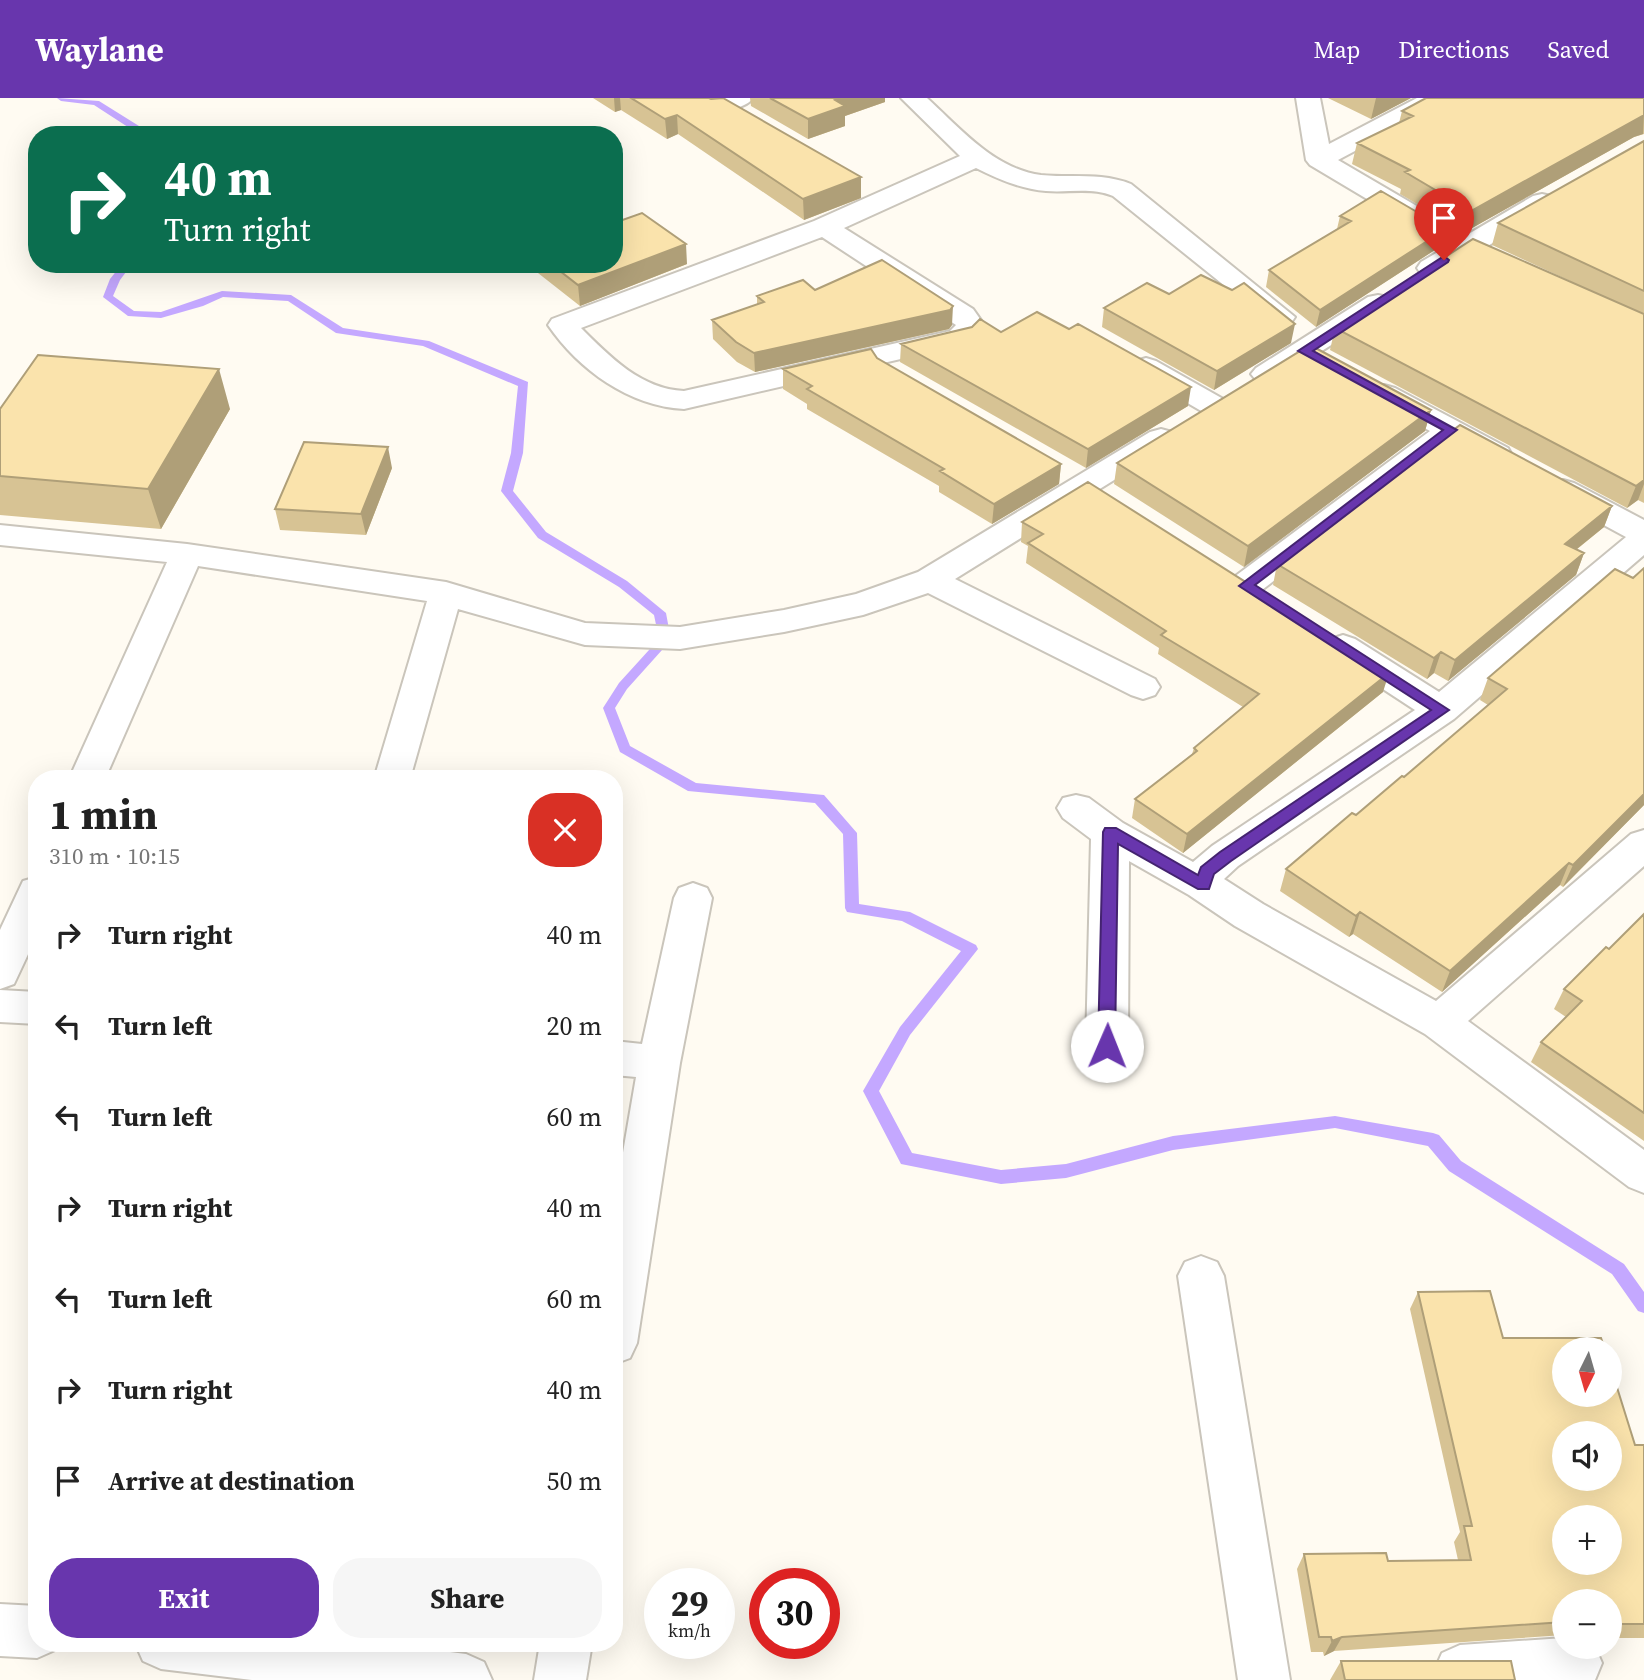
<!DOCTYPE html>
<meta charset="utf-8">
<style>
body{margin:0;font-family:"Source Serif 4",serif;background:#f6f6f6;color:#222;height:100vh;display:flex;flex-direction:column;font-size:26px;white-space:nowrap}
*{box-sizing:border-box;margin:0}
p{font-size:23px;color:#767676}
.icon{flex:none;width:38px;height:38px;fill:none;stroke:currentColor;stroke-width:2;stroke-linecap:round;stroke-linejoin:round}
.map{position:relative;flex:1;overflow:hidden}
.drawer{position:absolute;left:28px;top:672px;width:595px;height:882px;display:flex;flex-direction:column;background:#fff;border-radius:28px;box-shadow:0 7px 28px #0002}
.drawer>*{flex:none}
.banner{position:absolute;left:28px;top:28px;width:595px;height:147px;border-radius:28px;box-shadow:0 7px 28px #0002;background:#0b6e4f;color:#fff;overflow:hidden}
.needle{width:46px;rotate:185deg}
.buttons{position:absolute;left:1552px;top:1239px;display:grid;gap:14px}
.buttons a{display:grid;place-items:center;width:70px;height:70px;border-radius:50%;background:#fff;box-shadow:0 7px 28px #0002;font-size:35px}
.speed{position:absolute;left:644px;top:1470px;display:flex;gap:14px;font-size:35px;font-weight:700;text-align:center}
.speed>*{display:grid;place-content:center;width:91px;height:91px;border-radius:50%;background:#fff;box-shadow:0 7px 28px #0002;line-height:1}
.speed small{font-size:18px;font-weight:400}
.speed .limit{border:10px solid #d22;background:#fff;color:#111}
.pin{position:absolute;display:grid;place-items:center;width:60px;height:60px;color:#fff;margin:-72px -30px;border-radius:50% 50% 50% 0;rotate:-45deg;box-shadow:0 0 7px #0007}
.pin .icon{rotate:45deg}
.me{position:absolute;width:77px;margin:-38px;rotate:1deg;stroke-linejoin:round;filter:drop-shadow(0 0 5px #0008)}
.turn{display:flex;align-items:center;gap:24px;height:147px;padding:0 21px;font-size:32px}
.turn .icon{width:91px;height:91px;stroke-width:2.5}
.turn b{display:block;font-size:49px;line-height:60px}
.round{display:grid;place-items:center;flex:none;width:74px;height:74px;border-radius:28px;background:#f6f6f6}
.summary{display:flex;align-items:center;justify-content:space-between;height:119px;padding:0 21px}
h1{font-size:42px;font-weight:700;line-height:52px}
.action{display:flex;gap:14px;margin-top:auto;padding:14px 21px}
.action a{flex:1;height:80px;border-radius:28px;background:#6836ad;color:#fff;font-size:28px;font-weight:700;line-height:80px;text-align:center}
.action a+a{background:#f6f6f6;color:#222}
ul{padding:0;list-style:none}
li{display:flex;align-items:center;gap:21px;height:91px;padding:0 21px}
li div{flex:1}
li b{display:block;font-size:26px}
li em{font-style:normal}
header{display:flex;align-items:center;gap:42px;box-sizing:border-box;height:98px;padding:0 35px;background:#6836ad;color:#fff}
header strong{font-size:33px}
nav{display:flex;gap:38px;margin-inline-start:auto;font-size:24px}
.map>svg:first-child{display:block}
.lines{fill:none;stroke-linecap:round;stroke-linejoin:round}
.stream{fill:#c4a8ff;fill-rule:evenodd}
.street-casing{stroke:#cac5bb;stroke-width:4}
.street{fill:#fff;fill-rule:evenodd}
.wall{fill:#d7c394}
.shaded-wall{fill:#af9f78}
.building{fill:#fae3ac;stroke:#af9f78;stroke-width:2;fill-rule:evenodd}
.route{fill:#6836ad;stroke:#442370;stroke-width:2}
</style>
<header>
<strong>Waylane</strong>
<nav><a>Map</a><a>Directions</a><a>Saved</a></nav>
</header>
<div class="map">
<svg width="1644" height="1582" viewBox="0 0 1644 1582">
<rect width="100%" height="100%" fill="#fffbf2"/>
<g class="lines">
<!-- stream -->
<path class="stream" d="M 57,0 L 99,3 L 139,28 L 140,37 L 130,37 L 131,31 L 94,7 L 61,3 Z
M 122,166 L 132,166 L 120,182 L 113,198 L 134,213 L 161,214 L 222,193 L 291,197 L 343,230 L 429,243 L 528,284 L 523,355 L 513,393 L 546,434 L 627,483 L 666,515 L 671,542 L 627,591 L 615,610 L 630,648 L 696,685 L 824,697 L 857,735 L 859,806 L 910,814 L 976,847 L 978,851 L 910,937 L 879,993 L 912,1055 L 1001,1072 L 1066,1066 L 1173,1038 L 1335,1018 L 1433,1035 L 1439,1037 L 1461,1063 L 1624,1166 L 1644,1194 L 1644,1215 L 1638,1213 L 1612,1176 L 1449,1073 L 1428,1048 L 1335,1030 L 1173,1052 L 1066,1080 L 1001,1086 L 901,1066 L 863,993 L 900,929 L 961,853 L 902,823 L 847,814 L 845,810 L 843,736 L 815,705 L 688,693 L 620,654 L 603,610 L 619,585 L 659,541 L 654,517 L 619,489 L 538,440 L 501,393 L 511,355 L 518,288 L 423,248 L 336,235 L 288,203 L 223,199 L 203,208 L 161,220 L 128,218 L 103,199 L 110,181 Z"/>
<defs>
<path id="street" d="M 715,0 L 753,0 C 746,10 727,13 715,10 L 712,5 Z
M 901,0 L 927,0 C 960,30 994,71 1041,77 C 1072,80 1101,74 1131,86 L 1295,219 L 1291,225 L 1281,228 L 1271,225 L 1113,98 C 1091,89 1068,95 1046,93 C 1021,91 998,81 976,70 L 844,130 L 973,211 L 985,228 L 970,245 L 684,311 C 629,308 579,272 548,227 L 552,221 L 814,123 L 960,58 ZM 822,139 L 956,227 L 950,233 L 684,293 C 641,291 610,259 581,230 Z
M 1296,0 L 1320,0 L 1329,46 L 1417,0 L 1448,0 L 1445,5 L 1338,62 L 1432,117 L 1436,123 L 1432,129 L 1423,131 L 1414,129 L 1310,67 L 1306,62 Z
M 1542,96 L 1551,98 L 1555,104 L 1551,110 L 1441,176 L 1431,178 L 1421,176 L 1417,170 L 1421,164 L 1533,98 Z
M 1378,197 L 1388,199 L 1392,205 L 1388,211 L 1276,282 L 1266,285 L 1256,282 L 1251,276 L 1256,270 L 1368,199 Z
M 1146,260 L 1156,263 L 1225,302 L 1229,308 L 1225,314 L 1214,317 L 1203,314 L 1136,275 L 1131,269 L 1136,263 Z
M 1384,287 L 1395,290 L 1508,350 L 1512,357 L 1508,364 C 1487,369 1471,355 1453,345 L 1258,495 L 1246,498 L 1234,495 L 1229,487 L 1234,479 L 1430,333 L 1373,302 L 1369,296 L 1373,290 Z
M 1161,331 L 1172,334 L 1176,340 L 1172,346 L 955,481 L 1155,581 L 1160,589 L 1155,597 L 1143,601 L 1131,597 L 928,495 L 863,517 L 784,534 L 680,551 L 585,547 L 458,511 L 410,681 L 374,681 L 427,503 L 198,468 L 105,681 L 69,681 L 167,464 L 0,447 L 0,427 L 187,446 L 446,484 L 585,525 L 680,529 L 784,512 L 856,496 L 918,474 L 1150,334 Z
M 1563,382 L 1574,385 L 1644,422 L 1644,457 L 1454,621 L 1238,768 L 1224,781 L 1263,806 L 1436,903 L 1631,736 L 1644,732 L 1644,768 L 1468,923 L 1644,1052 L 1644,1095 L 1629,1089 L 1425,936 L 1235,828 L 1189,797 L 1129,763 L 1128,948 L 1122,960 L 1107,965 L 1092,960 L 1086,948 L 1091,741 L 1063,720 L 1057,710 L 1063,700 L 1076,697 L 1089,700 L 1123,725 L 1193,764 L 1212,748 L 1415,612 L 1331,557 L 1326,549 L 1331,541 L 1343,537 L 1355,541 L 1439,594 L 1626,439 L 1552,399 L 1547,392 L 1552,385 Z
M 37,779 L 37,837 L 14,886 L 0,891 L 0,832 L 23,783 Z
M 693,785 L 707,790 L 712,800 L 680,965 L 637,1245 L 630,1260 L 614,1266 L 614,1107 L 636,979 L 614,977 L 614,943 L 642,946 L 674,800 L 679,790 Z
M 0,892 L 37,894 L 37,926 L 0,924 Z
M 1201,1158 L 1217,1164 L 1224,1178 L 1290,1582 L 1238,1582 L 1178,1178 L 1185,1164 Z
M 0,1506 L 37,1508 L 37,1545 L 58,1545 L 55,1552 L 37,1560 L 0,1558 Z
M 1564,1540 L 1564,1549 L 1595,1549 L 1602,1565 L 1595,1582 L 1438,1582 L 1434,1573 L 1442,1555 L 1460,1547 Z
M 135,1545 L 378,1545 L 466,1556 L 484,1564 L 492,1582 L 252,1582 L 161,1571 L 143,1563 Z
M 540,1545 L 592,1545 L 586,1582 L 534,1582 Z"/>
</defs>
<!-- street casing -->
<use href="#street" class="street-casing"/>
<!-- street -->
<use href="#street" class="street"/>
</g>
<!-- wall -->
<path class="wall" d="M 593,0 L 709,0 L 861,100 L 804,122 L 678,36 L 667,41 L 621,12 L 615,14 Z
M 750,0 L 885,0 L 885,4 L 845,18 L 845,28 L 808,41 L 751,8 Z
M 1328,0 L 1411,0 L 1371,21 Z
M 1644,0 L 1644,36 L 1634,39 L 1465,134 L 1400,96 L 1401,91 L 1352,66 L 1357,45 L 1399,25 L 1402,13 Z
M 1644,43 L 1644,405 L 1638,402 L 1627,410 L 1330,252 L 1335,230 L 1570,183 L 1492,147 L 1498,125 Z
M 1340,118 L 1441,148 L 1316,229 L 1266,189 L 1269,172 L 1337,131 Z
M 537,166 L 687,166 L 580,208 L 538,175 Z
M 815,192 L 952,227 L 949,231 L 755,274 L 737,264 L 713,241 L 712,222 L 757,207 L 757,198 Z
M 1169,196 L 1291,245 L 1214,292 L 1102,229 L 1104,210 Z
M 1001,234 L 1188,308 L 1086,370 L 900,264 L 901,246 Z
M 877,260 L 1061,366 L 1059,386 L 992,426 L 939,394 L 939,388 L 807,311 L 807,306 L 783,291 L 783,271 Z
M 0,311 L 230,311 L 161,431 L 0,417 Z
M 1431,312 L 1425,333 L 1244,469 L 1114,386 L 1117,365 Z
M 392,370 L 366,437 L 280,432 L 275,411 Z
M 1612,408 L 1604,429 L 1576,452 L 1584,455 L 1576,477 L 1448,583 L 1434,575 L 1427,581 L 1273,487 L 1277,466 Z
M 1022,424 L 1383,594 L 1183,755 L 1132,720 L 1135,701 L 1192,656 L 1194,650 L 1243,609 L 1158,556 L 1159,550 L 1026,465 L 1028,448 L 1021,444 Z
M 1644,470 L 1644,707 L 1563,789 L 1560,787 L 1442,894 L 1353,836 L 1349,839 L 1280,793 L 1286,771 L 1404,679 L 1488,607 L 1480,602 L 1488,580 L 1633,480 Z
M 1644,816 L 1644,1043 L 1531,964 L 1541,944 L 1566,919 L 1554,911 L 1564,891 L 1609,851 Z
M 1418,1194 L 1503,1240 L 1635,1347 L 1644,1347 L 1644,1540 L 1610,1540 L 1610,1503 L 1564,1503 L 1564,1540 L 1564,1537 L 1334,1553 L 1324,1558 L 1323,1554 L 1311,1554 L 1297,1471 L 1304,1456 L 1388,1463 L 1458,1462 L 1454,1444 L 1460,1434 L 1410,1211 Z
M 1341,1563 L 1515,1582 L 1330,1582 Z"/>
<!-- shaded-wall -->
<path class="shaded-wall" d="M 614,0 L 620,0 L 621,12 L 615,14 Z
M 840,0 L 885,0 L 885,4 L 845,18 L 845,28 L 808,41 L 808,21 L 835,2 Z
M 1376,0 L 1411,0 L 1371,21 Z
M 677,17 L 678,36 L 667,41 L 665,21 Z
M 1644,17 L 1643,36 L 1634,39 L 1465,134 L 1471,113 Z
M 861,79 L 861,100 L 804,122 L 803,101 Z
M 1446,131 L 1441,148 L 1316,229 L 1320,212 Z
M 686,146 L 687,166 L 580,208 L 578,187 Z
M 953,208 L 952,227 L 949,231 L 755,274 L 754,255 Z
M 1295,226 L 1291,245 L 1214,292 L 1217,273 Z
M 219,271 L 230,311 L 161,431 L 148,391 Z
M 1191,289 L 1188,308 L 1086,370 L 1088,351 Z
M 1431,312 L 1425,333 L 1244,469 L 1248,448 Z
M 388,349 L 392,370 L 366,437 L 361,416 Z
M 1061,366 L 1059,386 L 992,426 L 994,406 Z
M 1644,382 L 1644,386 L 1638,402 L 1627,410 L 1636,388 Z
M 1612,408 L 1604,429 L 1557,467 L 1565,446 Z
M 1584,455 L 1576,477 L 1448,583 L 1455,562 Z
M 1441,554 L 1434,575 L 1427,581 L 1434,560 Z
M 1389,575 L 1383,594 L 1183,755 L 1187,736 Z
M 1644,696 L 1644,707 L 1563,789 L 1573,767 Z
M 1569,765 L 1560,787 L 1442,894 L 1450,873 Z
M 1360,814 L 1353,836 L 1349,839 L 1356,818 Z
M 1342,1539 L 1334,1553 L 1324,1558 L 1332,1543 Z"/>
<!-- building -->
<path class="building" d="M 631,0 L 709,0 L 711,1 L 723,0 L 861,79 L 803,101 L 677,17 L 665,21 Z
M 770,0 L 840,0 L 835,2 L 845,8 L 808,21 Z
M 1426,0 L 1644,0 L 1644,17 L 1471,113 L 1405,74 L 1410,72 L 1357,45 L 1413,18 L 1402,13 Z
M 1644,43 L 1644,193 L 1498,125 Z
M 1381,93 L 1446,131 L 1320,212 L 1269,172 L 1351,123 L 1340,118 Z
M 642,115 L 686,146 L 578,187 L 551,166 L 614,166 L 614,125 Z
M 1473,141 L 1644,216 L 1644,382 L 1636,388 L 1335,230 Z
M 882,162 L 953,208 L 950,212 L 754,255 L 736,244 L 712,222 L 764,204 L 757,198 L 803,182 L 815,192 Z
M 1201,177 L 1232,192 L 1244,185 L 1295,226 L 1217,273 L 1104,210 L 1147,185 L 1169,196 Z
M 1037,214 L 1069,231 L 1078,226 L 1191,289 L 1088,351 L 901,246 L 972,229 L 980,221 L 1001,234 Z
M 1310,247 L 1431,312 L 1248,448 L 1117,365 Z
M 871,251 L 877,260 L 1061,366 L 994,406 L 940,373 L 944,371 L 807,291 L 812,288 L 783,271 Z
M 38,257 L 219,271 L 148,391 L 0,378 L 0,311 Z
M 1460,327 L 1612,408 L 1565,446 L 1584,455 L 1455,562 L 1441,554 L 1434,560 L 1277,466 Z
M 304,344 L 388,349 L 361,416 L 275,411 Z
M 1088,384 L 1389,575 L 1187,736 L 1135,701 L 1197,653 L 1194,650 L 1259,596 L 1161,537 L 1166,533 L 1028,445 L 1043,436 L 1022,424 Z
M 1644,470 L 1644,696 L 1573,767 L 1569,765 L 1450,873 L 1360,814 L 1356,818 L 1286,771 L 1352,715 L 1356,717 L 1402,678 L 1404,679 L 1507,591 L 1488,580 L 1615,471 L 1633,480 Z
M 1644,816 L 1644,1015 L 1541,944 L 1582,903 L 1564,891 L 1606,849 L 1609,851 Z
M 1490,1193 L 1503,1240 L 1601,1240 L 1605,1251 L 1564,1251 L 1564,1297 L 1610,1297 L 1610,1267 L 1635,1347 L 1644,1347 L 1644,1526 L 1610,1526 L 1610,1503 L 1564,1503 L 1564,1524 L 1342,1539 L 1332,1543 L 1331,1539 L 1319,1539 L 1304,1456 L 1386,1455 L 1388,1463 L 1471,1462 L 1464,1428 L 1472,1428 L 1418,1194 ZM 1564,1335 L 1610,1335 L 1610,1381 L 1564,1381 ZM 1564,1419 L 1610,1419 L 1610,1465 L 1564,1465 Z
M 1341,1563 L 1511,1563 L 1515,1582 L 1345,1582 Z"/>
<!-- route -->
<path class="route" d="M 1444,158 L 1449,162 L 1448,164 L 1313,253 L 1457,332 L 1255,487 L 1449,612 L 1231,763 L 1214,776 L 1209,791 L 1198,791 L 1118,746 L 1115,948 L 1113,952 L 1100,952 L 1098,948 L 1103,734 L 1105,730 L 1116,730 L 1198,777 L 1201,769 L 1220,754 L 1431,612 L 1239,488 L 1443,332 L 1298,253 Z"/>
</svg>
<div class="buttons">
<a><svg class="needle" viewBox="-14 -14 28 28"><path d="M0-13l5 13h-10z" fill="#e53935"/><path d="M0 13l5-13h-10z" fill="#767676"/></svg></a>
<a><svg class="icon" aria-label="sound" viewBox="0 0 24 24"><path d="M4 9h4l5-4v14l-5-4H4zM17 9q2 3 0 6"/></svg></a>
<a>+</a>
<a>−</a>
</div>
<div class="speed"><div>29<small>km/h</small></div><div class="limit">30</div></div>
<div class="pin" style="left:1444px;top:162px;background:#d93025"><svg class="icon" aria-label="arrive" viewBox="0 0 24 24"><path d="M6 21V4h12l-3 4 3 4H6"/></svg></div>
<svg class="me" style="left:1107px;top:948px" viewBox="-20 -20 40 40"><circle r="19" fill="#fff"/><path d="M0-13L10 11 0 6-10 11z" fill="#6836ad"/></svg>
<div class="banner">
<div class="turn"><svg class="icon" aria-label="right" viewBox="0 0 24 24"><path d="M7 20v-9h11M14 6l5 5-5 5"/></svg><div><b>40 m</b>Turn right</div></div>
</div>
<section class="drawer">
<div class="summary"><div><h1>1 min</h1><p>310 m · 10:15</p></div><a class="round" style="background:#d93025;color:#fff"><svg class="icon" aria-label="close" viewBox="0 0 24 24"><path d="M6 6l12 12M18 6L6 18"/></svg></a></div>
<ul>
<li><svg class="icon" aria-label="right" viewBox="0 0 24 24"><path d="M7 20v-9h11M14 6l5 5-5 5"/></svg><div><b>Turn right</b></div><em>40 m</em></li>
<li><svg class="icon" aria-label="left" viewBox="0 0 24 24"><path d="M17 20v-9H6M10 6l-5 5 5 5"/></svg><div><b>Turn left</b></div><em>20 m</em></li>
<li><svg class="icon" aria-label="left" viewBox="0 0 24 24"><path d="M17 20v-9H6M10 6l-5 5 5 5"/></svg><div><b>Turn left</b></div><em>60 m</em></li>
<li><svg class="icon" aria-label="right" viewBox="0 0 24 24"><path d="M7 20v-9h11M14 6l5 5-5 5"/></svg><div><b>Turn right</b></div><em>40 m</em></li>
<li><svg class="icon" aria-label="left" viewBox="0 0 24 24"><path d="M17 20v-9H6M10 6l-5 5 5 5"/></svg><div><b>Turn left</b></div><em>60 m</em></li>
<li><svg class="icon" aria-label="right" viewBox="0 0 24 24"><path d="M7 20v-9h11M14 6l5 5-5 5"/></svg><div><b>Turn right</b></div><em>40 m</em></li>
<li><svg class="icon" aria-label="arrive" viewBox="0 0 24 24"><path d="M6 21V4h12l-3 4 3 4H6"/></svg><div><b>Arrive at destination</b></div><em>50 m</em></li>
</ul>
<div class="action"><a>Exit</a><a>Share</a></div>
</section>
</div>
